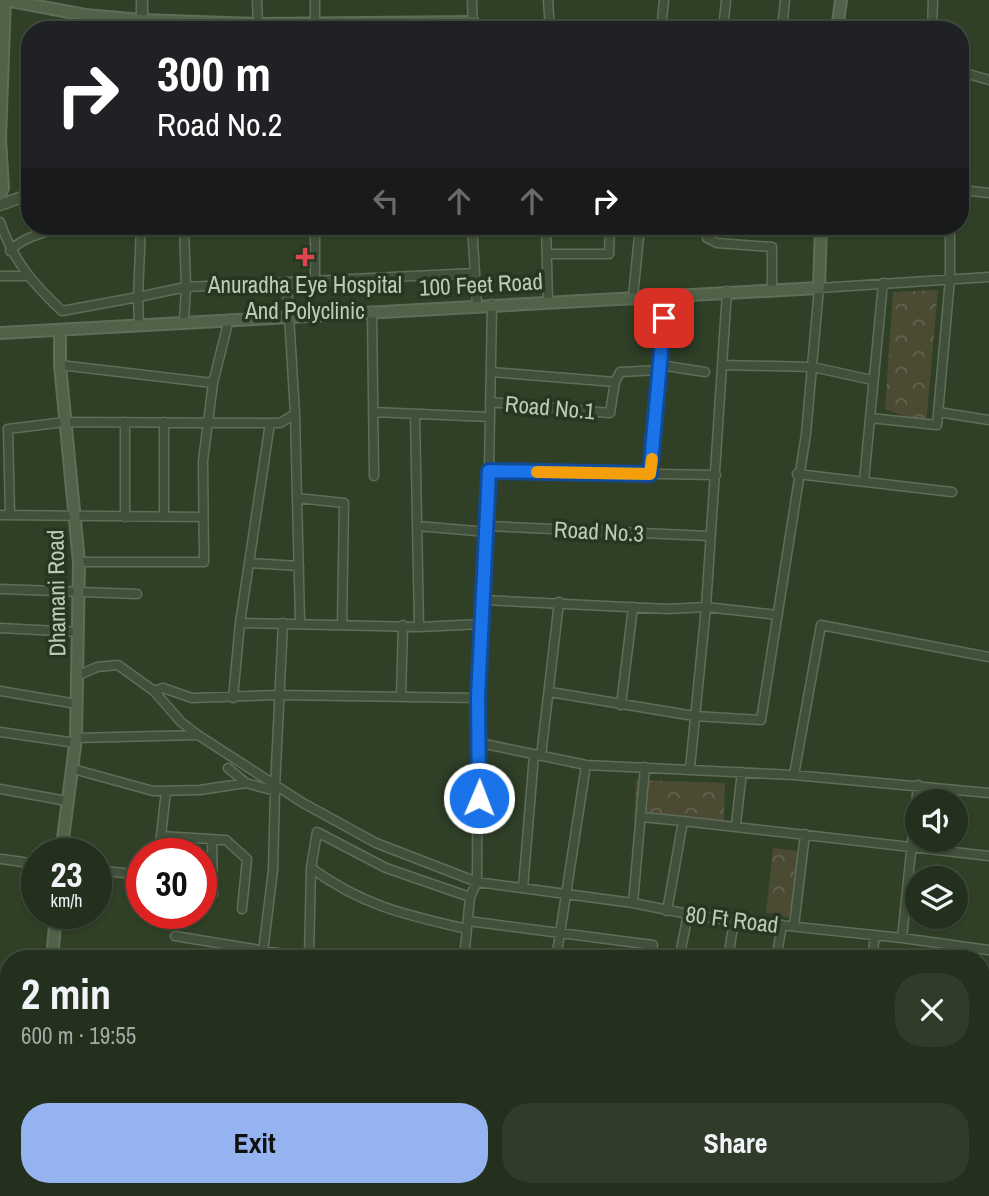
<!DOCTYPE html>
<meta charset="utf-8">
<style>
body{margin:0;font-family:"Archivo Narrow",sans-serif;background:#2f3c2a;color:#f1f3f6;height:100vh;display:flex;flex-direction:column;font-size:26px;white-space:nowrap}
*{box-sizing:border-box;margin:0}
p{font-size:23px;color:#a3a9a4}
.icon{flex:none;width:38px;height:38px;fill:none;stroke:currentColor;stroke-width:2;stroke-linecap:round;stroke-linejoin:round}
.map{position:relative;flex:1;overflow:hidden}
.details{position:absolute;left:0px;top:950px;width:990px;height:247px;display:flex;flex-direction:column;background:#23301d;border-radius:28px 28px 0 0;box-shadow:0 2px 5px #0004,0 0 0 2px #404b3b}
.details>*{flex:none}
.banner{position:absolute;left:21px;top:21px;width:948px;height:214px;border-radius:28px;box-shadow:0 2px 5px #0004,0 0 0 2px #404b3b;background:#202124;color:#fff;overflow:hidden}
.controls{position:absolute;left:905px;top:789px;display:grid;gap:14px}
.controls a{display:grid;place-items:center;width:63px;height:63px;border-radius:50%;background:#23301d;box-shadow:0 2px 5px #0004,0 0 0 2px #404b3b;font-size:35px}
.speed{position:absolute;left:21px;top:838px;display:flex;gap:14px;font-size:35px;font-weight:700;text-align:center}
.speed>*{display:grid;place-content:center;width:91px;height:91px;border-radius:50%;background:#23301d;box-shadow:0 2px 5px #0004,0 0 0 2px #404b3b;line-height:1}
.speed small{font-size:18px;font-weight:400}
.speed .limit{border:10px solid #d22;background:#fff;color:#111}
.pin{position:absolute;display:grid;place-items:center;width:60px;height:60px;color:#fff;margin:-30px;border-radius:14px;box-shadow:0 4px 10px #0006}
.me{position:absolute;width:77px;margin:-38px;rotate:1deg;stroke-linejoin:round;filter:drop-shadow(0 0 5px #0008)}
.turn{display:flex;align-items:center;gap:24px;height:147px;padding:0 21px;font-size:32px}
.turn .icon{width:91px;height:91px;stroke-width:2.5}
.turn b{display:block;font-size:49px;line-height:60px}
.lanes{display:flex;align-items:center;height:66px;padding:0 21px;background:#0003;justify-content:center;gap:35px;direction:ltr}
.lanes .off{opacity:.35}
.round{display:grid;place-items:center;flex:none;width:74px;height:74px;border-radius:28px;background:#2f3c2a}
.overview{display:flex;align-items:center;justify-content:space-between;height:119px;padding:0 21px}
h1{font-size:42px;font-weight:700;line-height:52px}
.button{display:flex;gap:14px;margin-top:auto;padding:14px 21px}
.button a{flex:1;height:80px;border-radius:28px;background:#95b2f1;color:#111;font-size:28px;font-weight:700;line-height:80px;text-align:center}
.button a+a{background:#2f3c2a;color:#f1f3f6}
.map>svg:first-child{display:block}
.park{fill:url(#park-crowns)}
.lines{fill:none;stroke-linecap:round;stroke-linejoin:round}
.minor-casing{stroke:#5f6d59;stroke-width:11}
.tertiary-casing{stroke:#5f6d59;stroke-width:13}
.secondary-casing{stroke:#5f6d59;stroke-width:14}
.minor{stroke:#41503b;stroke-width:8}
.tertiary{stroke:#41503b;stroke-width:10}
.secondary{stroke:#506349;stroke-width:10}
.route-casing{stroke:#114b97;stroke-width:18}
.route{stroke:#1a73e8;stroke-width:12}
.slow{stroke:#f59e0b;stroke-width:12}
.health-dot{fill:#e0444e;stroke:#263620;stroke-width:2.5}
.labels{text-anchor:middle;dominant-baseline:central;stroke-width:7;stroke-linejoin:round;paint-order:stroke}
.poi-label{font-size:23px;fill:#bdcab8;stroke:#263620}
.street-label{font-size:23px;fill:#bdcab8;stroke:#263620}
</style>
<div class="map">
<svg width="989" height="1196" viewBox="0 0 989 1196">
<defs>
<pattern id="park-crowns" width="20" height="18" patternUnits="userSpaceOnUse" patternTransform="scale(1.75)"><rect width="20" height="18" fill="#4b4b34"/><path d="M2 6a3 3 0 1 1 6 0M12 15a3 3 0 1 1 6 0" fill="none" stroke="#63644f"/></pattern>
</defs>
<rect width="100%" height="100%" fill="#2f4027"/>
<!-- park -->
<path class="park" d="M 938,290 L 926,424 L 885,409 L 893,292 Z
M 636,780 L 725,783 L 724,827 L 634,822 Z
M 773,848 L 798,851 L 791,918 L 766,913 Z
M 0,1086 L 9,1087 L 9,1180 L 0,1176 Z"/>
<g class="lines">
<defs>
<path id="minor" d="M 257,0 L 258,24
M 472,0 L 473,30
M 548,0 L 550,30
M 315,21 L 315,0
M 661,28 L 676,30
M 661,30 L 664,0
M 723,30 L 726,0
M 782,30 L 785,0
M 932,30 L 933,0
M 961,72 L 989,80
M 961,190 L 989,193
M 0,222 C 13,260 33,284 62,311
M 184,226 L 186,287 L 475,273
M 315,226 L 315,281
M 472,226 L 477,305
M 546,226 L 548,301
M 707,226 L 707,238 L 717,243 L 772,247 L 772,290
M 10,251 C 24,235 57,228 78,226
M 547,254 L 609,254 L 610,226
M 0,276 L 27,276
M 633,297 L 640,226
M 62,311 L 138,297 L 141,226
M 372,311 L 374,476
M 139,324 L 138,297 L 186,287 L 184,321
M 60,365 L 213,383 L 229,319
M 660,365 L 705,372
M 723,365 L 813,367 L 872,380
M 491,372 L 615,382 L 620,372 L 660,370
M 490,402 L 610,413 L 615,382
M 373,412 L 490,417
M 938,412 L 989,420
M 295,414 L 300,622
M 415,414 L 419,627
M 870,418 L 937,425 L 950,279 L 950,226
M 164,422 L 164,517
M 489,471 L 716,475
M 650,474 L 666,295
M 797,474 L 952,492
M 864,481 L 883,283
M 297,498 L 344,503 L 342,625
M 0,515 L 203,517
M 10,515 L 8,429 L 65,422 L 280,423 L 295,414 L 287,282
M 125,517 L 125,422
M 417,526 L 488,532
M 488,526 L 709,536
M 79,562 L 204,562 L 203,461 L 213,383
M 250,563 L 299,566
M 0,589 L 137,594
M 484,600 L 668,609 L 706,607 L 778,615
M 240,623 L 419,627 L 482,624
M 0,628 L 78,632
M 77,676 L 97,667 L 118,665 L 154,691 L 181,722 L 198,735 L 303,803 L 376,843 L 477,882 L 633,903 L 703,917 L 902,938 L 989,950
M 0,691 L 77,704
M 154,691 L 163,688 L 192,698 L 278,695 L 478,698
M 550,692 L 694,716 L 761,720 L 806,434 L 819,288 L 989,277
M 401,697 L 403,625
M 233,698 L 240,623 L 270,423
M 621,705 L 633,607
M 0,732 L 76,743
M 76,738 L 198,735
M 480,743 L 586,765 L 794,775 L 989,793
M 541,756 L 559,602
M 228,768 L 246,783
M 690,768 L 706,607 L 727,291
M 73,769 L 153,791 L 200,790 L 246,783 L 275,791 L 273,870 L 263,952
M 794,775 L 821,625 L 989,657
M 275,788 L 283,623
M 0,789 L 67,801
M 641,817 L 683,821
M 736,824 L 742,772
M 161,836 L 226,840 L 247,859 L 242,909
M 212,840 L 213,894
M 159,854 L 166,791
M 2,859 L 37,864
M 311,868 L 317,832 L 386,868 L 470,897
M 96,870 L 142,875
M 523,888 L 534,755
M 633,903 L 645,767
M 667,911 L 683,821 L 989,856
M 468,921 L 653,945
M 794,926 L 805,834
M 175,936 L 314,959
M 902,938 L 918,785
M 309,958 L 311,868 C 363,906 406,915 467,929
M 464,959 L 470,897 L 477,882 L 478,698 L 488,526 L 492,304
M 556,959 L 586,765
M 679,959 L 688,914
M 728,959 L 734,920
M 776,959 L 782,925
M 872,959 L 875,935
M 0,982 L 9,984
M 982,1011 L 989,1011
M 982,1073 L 989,1074
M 0,1176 L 9,1180
M 31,1188 L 56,1196
M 356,1188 L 397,1196
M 741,1188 L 741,1196
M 793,1188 L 800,1196
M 976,1188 L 989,1191
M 692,1191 L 692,1188
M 222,1196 L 223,1195
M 349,1196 L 351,1188
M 420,1196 L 421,1188
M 520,1196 L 521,1188
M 641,1196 L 642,1188
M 760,1196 L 769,1188
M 927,1196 L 930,1188"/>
<path id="tertiary" d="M 142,30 L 142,0
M 0,205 L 30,194"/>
<path id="secondary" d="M 6,0 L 85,15 L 142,20 L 258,24 L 473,22
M 837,30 L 841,0
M 0,195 L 3,188 L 0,139 L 5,0
M 60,330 L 60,365 L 79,562 L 76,738 L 61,854
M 0,333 L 819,288 L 821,226
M 52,959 L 56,914
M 15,1196 L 20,1188"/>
</defs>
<!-- minor casing -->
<use href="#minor" class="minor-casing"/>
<!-- tertiary casing -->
<use href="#tertiary" class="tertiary-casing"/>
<!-- secondary casing -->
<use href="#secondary" class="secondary-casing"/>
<!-- minor -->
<use href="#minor" class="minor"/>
<!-- tertiary -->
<use href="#tertiary" class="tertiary"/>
<!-- secondary -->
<use href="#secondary" class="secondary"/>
</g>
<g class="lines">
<defs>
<path id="route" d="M 479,798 L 478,698 L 489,471 L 650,474 L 664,318"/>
</defs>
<!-- route casing -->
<use href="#route" class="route-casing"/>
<!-- route -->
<use href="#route" class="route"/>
<!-- slow -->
<path class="slow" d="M 537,472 L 650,474 L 652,459"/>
</g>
<!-- markers -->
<path class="health-dot" d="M301.5 246.5h7v7h7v7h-7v7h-7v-7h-7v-7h7z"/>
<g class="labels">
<!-- poi labels -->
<g class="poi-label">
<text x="305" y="284">Anuradha Eye Hospital<tspan x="305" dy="26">And Polyclinic</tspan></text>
</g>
<!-- street labels -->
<g class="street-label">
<text transform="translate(481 284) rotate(-3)">100 Feet Road</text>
<text transform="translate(550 407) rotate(5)">Road No.1</text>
<text transform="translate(599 531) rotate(3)">Road No.3</text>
<text transform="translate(56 593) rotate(-91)">Dhamani Road</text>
<text transform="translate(732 919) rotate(7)">80 Ft Road</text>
</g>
</g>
</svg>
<div class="controls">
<a><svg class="icon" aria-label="sound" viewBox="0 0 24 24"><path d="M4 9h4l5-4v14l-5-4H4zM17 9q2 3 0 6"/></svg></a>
<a><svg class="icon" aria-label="layers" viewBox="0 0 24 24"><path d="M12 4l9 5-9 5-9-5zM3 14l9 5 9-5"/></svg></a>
</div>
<div class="speed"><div>23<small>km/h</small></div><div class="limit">30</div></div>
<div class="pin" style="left:664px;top:318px;background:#d93025"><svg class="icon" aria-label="arrive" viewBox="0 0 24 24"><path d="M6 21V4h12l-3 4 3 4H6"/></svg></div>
<svg class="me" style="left:479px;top:798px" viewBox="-20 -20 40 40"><circle r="17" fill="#1a73e8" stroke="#fff" stroke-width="3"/><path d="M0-11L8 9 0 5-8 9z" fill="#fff"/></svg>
<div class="banner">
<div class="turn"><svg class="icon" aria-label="right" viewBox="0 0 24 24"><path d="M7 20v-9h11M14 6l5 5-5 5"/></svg><div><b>300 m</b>Road No.2</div></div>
<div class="lanes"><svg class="icon off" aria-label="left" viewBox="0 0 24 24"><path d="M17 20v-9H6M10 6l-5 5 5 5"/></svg><svg class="icon off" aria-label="ahead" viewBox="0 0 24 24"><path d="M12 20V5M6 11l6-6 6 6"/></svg><svg class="icon off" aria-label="ahead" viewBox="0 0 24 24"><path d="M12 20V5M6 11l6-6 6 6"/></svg><svg class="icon" aria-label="right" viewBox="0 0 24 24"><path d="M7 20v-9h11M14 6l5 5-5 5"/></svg></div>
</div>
<section class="details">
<div class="overview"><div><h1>2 min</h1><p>600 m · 19:55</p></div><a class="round"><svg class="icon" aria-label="close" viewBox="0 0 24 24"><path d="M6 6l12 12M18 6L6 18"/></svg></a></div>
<div class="button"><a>Exit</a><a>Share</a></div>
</section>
</div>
